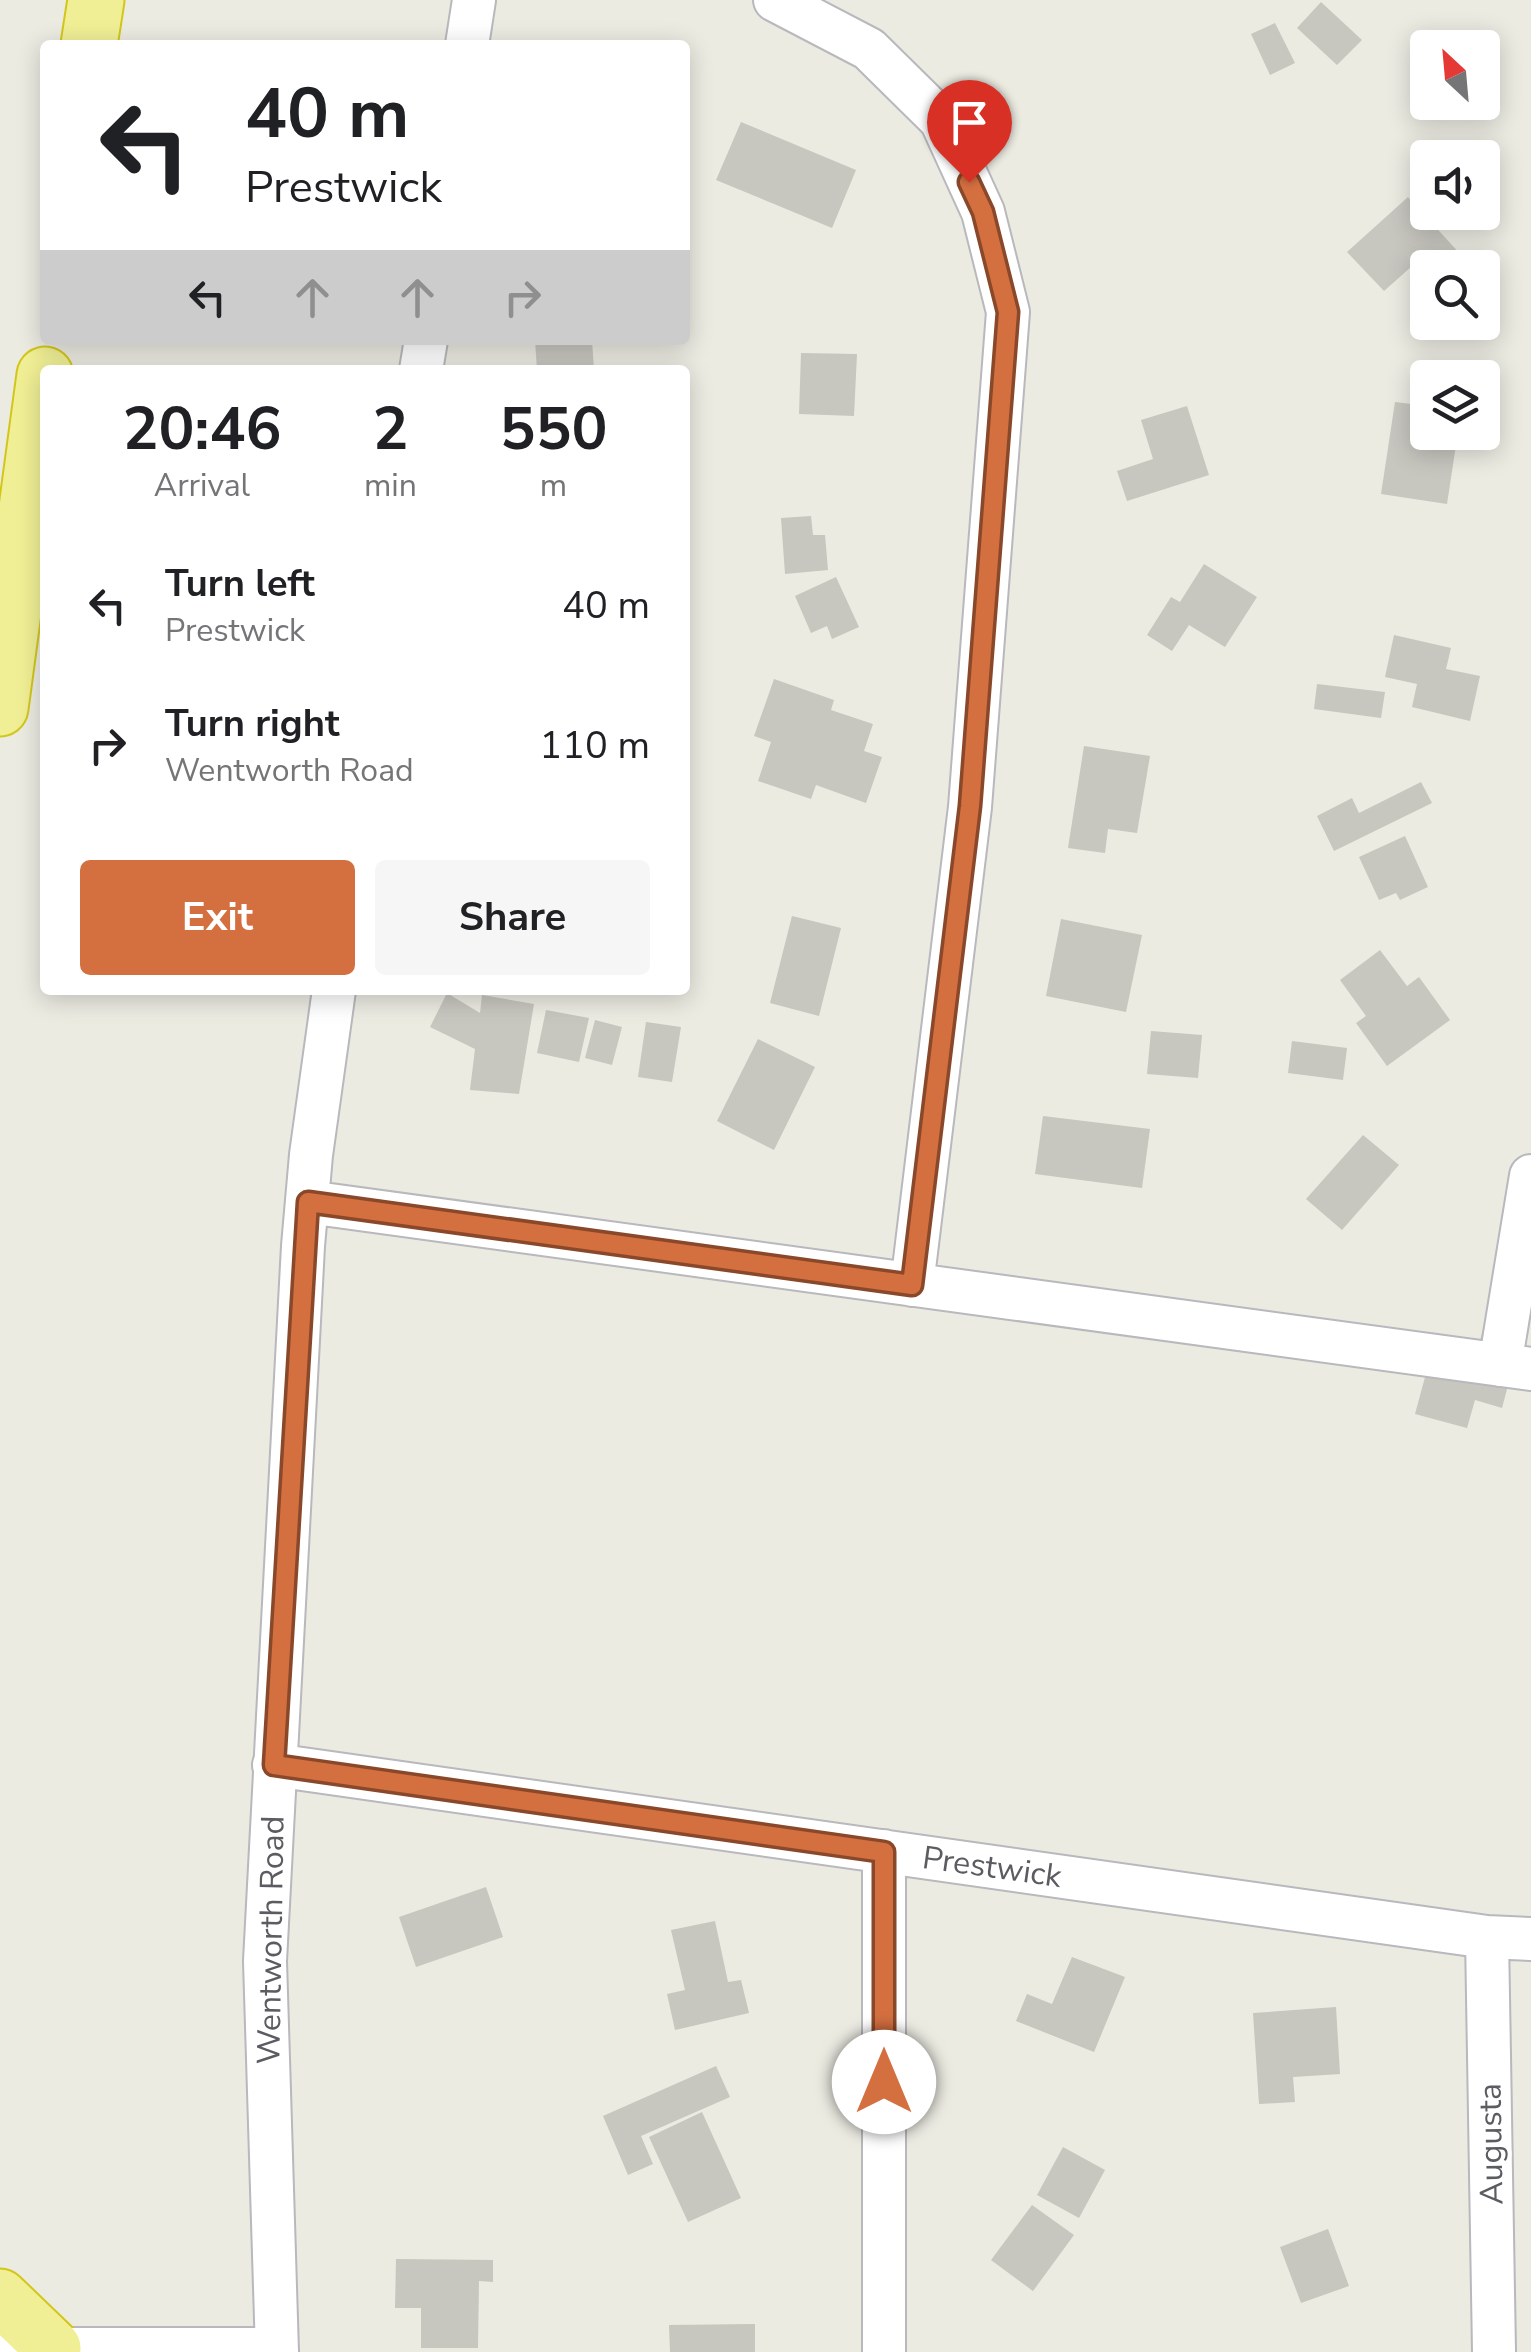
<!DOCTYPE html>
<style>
body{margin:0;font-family:"Nunito Sans",sans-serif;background:#f6f6f6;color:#202124;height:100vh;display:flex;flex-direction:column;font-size:38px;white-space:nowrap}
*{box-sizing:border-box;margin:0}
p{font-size:32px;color:#757577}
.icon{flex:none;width:55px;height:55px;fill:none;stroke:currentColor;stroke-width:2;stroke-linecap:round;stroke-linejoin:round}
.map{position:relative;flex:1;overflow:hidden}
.details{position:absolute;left:40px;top:365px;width:650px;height:630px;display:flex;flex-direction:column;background:#fff;border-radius:10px;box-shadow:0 5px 25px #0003}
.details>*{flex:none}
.guide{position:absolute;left:40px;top:40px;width:650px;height:305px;border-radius:10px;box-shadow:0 5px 25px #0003;background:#fff;color:#202124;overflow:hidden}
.needle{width:65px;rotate:334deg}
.controls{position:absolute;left:1410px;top:30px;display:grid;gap:20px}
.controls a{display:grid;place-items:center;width:90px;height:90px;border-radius:10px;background:#fff;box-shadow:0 5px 25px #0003;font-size:50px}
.pin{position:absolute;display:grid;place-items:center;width:85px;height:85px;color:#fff;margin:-102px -42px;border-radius:50% 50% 50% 0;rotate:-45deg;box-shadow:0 0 10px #0007}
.pin .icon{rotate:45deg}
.me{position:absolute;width:110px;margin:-55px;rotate:0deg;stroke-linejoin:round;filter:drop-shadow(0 0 8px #0008)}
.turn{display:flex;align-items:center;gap:35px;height:210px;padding:0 40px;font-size:45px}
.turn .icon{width:130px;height:130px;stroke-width:2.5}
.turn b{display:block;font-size:70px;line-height:85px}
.lanes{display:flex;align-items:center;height:95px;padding:0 40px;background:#0003;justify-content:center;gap:50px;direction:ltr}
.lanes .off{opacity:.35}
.eta{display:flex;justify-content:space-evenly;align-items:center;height:170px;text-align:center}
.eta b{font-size:60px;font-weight:700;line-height:70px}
.primary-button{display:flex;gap:20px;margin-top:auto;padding:20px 40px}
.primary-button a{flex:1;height:115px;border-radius:10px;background:#d46f40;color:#fff;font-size:40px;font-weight:700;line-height:115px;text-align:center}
.primary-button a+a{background:#f6f6f6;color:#202124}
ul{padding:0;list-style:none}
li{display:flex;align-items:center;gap:30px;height:140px;padding:0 40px}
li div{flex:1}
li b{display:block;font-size:38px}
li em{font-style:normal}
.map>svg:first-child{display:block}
.building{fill:#c7c6bf}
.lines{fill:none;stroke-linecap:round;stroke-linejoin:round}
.street-casing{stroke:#b8b8bd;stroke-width:46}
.highway-casing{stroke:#d3c61a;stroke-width:59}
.street{stroke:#fff;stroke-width:42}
.highway{stroke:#f0ef95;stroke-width:55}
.route-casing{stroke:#8a482a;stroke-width:25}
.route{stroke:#d46f40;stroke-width:18}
.labels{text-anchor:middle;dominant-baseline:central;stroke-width:8;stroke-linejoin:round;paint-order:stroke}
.street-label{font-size:32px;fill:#5b5c61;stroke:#fff}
</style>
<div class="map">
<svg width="1531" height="2352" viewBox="0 0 1531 2352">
<rect width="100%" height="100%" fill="#ebebe2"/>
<!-- building -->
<path class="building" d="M 1321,2 L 1362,40 L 1337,65 L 1297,28 Z
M 1275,23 L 1295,63 L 1270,75 L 1251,34 Z
M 741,122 L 856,170 L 832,228 L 716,180 Z
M 1408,197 L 1473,268 L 1428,268 L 1428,284 L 1411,267 L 1384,291 L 1347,252 Z
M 535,340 L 592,340 L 594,370 L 537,370 Z
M 801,353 L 857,354 L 854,416 L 799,414 Z
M 1395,402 L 1428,406 L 1428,432 L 1458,432 L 1447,504 L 1381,494 Z
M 1187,406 L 1209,475 L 1127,501 L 1117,471 L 1153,459 L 1141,420 Z
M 811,516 L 813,535 L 825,535 L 828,570 L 785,574 L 781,518 Z
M 1204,564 L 1257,597 L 1225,647 L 1189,625 L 1172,651 L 1147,635 L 1171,597 L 1180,602 Z
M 836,577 L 859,627 L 832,639 L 827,626 L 811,633 L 795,596 Z
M 1394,635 L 1451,648 L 1446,669 L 1480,676 L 1470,721 L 1412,707 L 1417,684 L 1385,677 Z
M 774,679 L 834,700 L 831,710 L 873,724 L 864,751 L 882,757 L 866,803 L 816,785 L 811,799 L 758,781 L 771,742 L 754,736 Z
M 1317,684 L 1385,692 L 1381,718 L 1314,709 Z
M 1084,746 L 1150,756 L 1137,833 L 1108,829 L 1105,853 L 1068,848 Z
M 1421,782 L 1432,803 L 1334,851 L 1317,816 L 1352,798 L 1359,813 Z
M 1405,836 L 1428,887 L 1400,900 L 1396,893 L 1379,900 L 1359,857 Z
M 792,916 L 841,928 L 819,1016 L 770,1003 Z
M 1061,919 L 1142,935 L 1126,1012 L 1046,996 Z
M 1380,950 L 1407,986 L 1419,977 L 1450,1020 L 1387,1066 L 1356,1023 L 1366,1016 L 1340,980 Z
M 447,993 L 480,1013 L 482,995 L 534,1004 L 519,1094 L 470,1090 L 475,1049 L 430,1027 Z
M 546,1010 L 589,1018 L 579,1062 L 537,1053 Z
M 595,1020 L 622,1027 L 612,1065 L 585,1058 Z
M 646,1022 L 681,1027 L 672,1082 L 638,1077 Z
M 1151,1031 L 1202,1035 L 1198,1078 L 1147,1074 Z
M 758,1039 L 815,1067 L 774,1150 L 717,1121 Z
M 1292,1041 L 1347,1048 L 1343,1080 L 1288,1073 Z
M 1043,1116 L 1150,1129 L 1142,1188 L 1035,1174 Z
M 1363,1135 L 1399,1165 L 1342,1230 L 1306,1199 Z
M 1493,1293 L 1530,1303 L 1502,1408 L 1475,1400 L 1467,1428 L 1415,1414 L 1437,1333 L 1479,1344 Z
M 486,1887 L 503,1937 L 416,1967 L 399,1917 Z
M 715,1921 L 728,1982 L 741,1980 L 749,2013 L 675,2030 L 667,1994 L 685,1990 L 671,1930 Z
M 1072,1957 L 1125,1977 L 1094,2052 L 1016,2021 L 1027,1994 L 1052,2004 Z
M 1336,2007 L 1340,2074 L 1293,2077 L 1295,2102 L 1259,2104 L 1253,2013 Z
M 716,2066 L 730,2097 L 641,2136 L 653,2164 L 628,2175 L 603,2116 Z
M 702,2112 L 741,2198 L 688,2222 L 649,2137 Z
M 1063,2147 L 1105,2170 L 1079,2218 L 1037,2195 Z
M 1032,2205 L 1074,2235 L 1033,2291 L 991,2260 Z
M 1328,2229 L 1349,2286 L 1301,2303 L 1280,2247 Z
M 396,2259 L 493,2260 L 493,2282 L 479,2281 L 478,2348 L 421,2348 L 421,2308 L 395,2308 Z
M 755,2324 L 755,2352 L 670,2352 L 669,2325 Z"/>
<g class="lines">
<defs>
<path id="street" d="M 775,0 L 869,49 L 941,120 L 983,212 L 1008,312 L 970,807 L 912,1285
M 467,45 L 474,0
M 421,370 L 426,340
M 308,1202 L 1531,1369
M 1500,1365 L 1531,1176
M 274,1765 L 1487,1937 L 1531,1939
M 884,1851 L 884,2352
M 1487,1937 L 1494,2352
M 0,2349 L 277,2349
M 277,2352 L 265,1961 L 303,1246 L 311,1155 L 334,990"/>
<path id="highway" d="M 89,45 L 96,0
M 0,708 L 45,375
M 0,2297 L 53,2348"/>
</defs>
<!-- street casing -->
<use href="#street" class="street-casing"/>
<!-- highway casing -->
<use href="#highway" class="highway-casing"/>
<!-- street -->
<use href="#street" class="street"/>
<!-- highway -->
<use href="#highway" class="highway"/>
</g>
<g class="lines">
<defs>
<path id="route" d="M 884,2082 L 884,1852 L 274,1765 L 308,1202 L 912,1285 L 970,806 L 1008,312 L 983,212 L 969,182"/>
</defs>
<!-- route casing -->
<use href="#route" class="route-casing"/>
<!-- route -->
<use href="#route" class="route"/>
</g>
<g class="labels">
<!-- street labels -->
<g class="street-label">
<text transform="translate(992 1867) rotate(8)">Prestwick</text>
<text transform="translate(271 1940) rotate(-89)">Wentworth Road</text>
<text transform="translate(1491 2144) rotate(-91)">Augusta</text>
</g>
</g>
</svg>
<div class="controls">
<a><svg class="needle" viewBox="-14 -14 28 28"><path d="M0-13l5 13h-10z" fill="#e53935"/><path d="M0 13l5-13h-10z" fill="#757577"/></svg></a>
<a><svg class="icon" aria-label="sound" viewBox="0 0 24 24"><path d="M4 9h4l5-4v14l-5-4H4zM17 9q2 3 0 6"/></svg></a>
<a><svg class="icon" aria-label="search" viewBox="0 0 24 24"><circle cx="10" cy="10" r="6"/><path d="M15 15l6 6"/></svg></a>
<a><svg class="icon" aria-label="layers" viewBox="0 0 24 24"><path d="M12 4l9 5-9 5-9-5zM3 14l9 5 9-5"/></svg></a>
</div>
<div class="pin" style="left:969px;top:182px;background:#d93025"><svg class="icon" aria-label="arrive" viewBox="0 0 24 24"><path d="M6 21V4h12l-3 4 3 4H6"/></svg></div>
<svg class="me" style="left:884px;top:2082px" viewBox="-20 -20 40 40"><circle r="19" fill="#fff"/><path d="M0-13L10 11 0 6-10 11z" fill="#d46f40"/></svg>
<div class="guide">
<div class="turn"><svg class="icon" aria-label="left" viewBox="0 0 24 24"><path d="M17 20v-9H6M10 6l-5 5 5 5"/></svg><div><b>40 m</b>Prestwick</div></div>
<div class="lanes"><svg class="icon" aria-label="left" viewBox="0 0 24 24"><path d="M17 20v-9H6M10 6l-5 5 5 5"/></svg><svg class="icon off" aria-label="ahead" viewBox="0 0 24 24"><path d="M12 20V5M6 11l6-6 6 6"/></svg><svg class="icon off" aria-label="ahead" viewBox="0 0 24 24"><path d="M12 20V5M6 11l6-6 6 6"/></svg><svg class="icon off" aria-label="right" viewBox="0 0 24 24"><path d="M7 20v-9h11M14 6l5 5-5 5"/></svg></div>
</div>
<section class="details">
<div class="eta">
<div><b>20:46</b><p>Arrival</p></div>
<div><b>2</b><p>min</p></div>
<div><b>550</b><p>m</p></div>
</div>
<ul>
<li><svg class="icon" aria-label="left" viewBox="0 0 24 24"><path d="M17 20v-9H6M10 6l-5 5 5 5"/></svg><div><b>Turn left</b><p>Prestwick</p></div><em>40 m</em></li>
<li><svg class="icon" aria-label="right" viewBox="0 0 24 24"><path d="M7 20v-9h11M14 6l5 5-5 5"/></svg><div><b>Turn right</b><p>Wentworth Road</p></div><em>110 m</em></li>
</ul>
<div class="primary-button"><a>Exit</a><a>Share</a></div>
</section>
</div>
